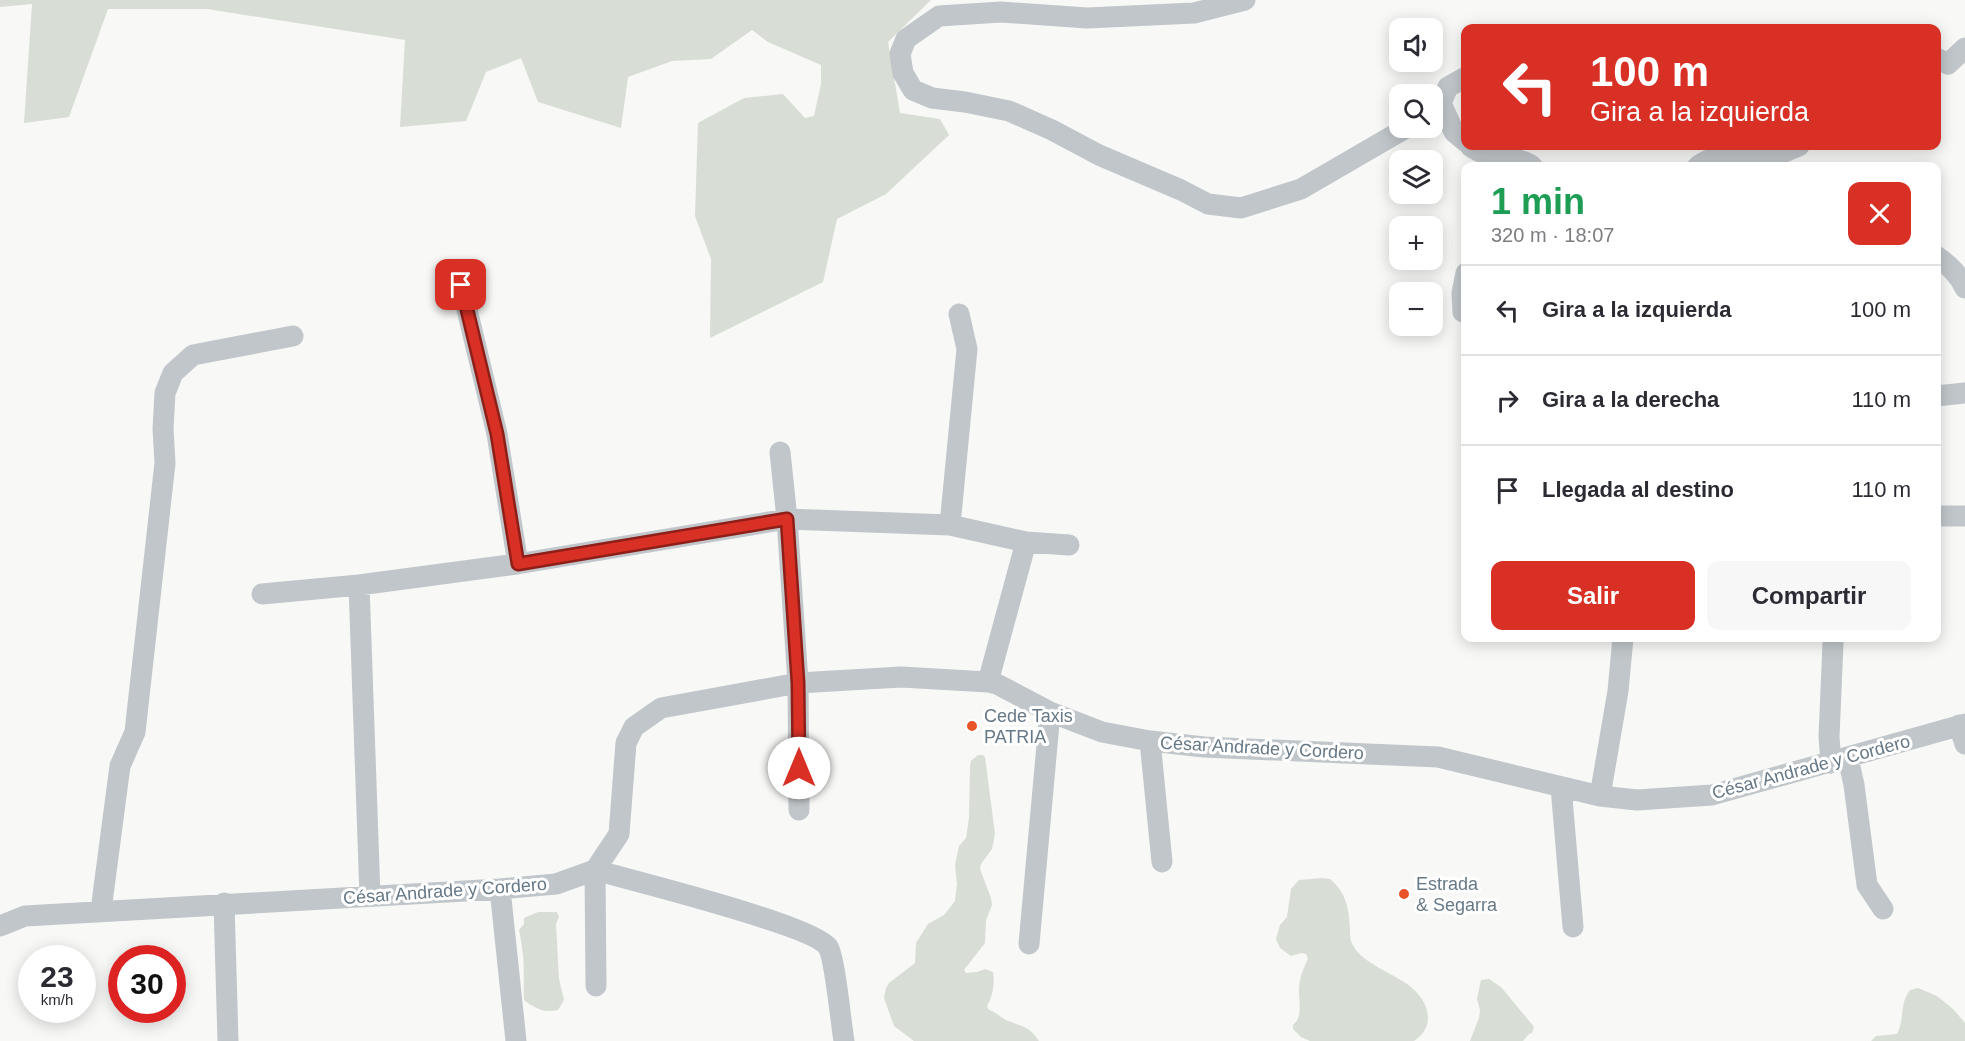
<!DOCTYPE html>
<html lang="es">
<meta charset="utf-8">
<style>
body{margin:0;font-family:Helvetica,sans-serif;background:#f7f7f7;color:#2b2b33;height:100vh;display:flex;flex-direction:column;font-size:22px;white-space:nowrap}
*{box-sizing:border-box;margin:0}
p{font-size:20px;color:#7c7c81}
.icon{flex:none;width:33px;height:33px;fill:none;stroke:currentColor;stroke-width:2;stroke-linecap:round;stroke-linejoin:round}
.map{position:relative;flex:1;overflow:hidden}
.details{position:absolute;left:1461px;top:162px;width:480px;height:480px;display:flex;flex-direction:column;background:#fff;border-radius:12px;box-shadow:0 3px 15px #0003}
.details>*{flex:none}
.hud{position:absolute;left:1461px;top:24px;width:480px;height:126px;border-radius:12px;box-shadow:0 3px 15px #0003;background:#d93025;color:#fff;overflow:hidden}
.controls{position:absolute;left:1389px;top:18px;display:grid;gap:12px}
.controls a{display:grid;place-items:center;width:54px;height:54px;border-radius:12px;background:#fff;box-shadow:0 3px 15px #0003;font-size:30px}
.speed{position:absolute;left:18px;top:945px;display:flex;gap:12px;font-size:30px;font-weight:700;text-align:center}
.speed>*{display:grid;place-content:center;width:78px;height:78px;border-radius:50%;background:#fff;box-shadow:0 3px 15px #0003;line-height:1}
.speed small{font-size:15px;font-weight:400}
.speed .limit{border:9px solid #d22;background:#fff;color:#111}
.pin{position:absolute;display:grid;place-items:center;width:51px;height:51px;color:#fff;margin:-26px;border-radius:12px;box-shadow:0 3px 9px #0006}
.me{position:absolute;width:66px;margin:-33px;rotate:0deg;stroke-linejoin:round;filter:drop-shadow(0 0 4px #0008)}
.turn{display:flex;align-items:center;gap:21px;height:126px;padding:0 30px;font-size:27px}
.turn .icon{width:78px;height:78px;stroke-width:2.5}
.turn b{display:block;font-size:42px;line-height:51px}
.round{display:grid;place-items:center;flex:none;width:63px;height:63px;border-radius:12px;background:#f7f7f7}
.overview{display:flex;align-items:center;justify-content:space-between;height:102px;padding:0 30px}
h1{font-size:36px;font-weight:700;line-height:45px;color:#1e9e55}
.action{display:flex;gap:12px;margin-top:auto;padding:12px 30px}
.action a{flex:1;height:69px;border-radius:12px;background:#d93025;color:#fff;font-size:24px;font-weight:700;line-height:69px;text-align:center}
.action a+a{background:#f7f7f7;color:#2b2b33}
ul{padding:0;list-style:none}
li{display:flex;align-items:center;gap:18px;height:90px;padding:0 30px;border-top:2px solid #e1e1e2}
li div{flex:1}
li b{display:block;font-size:22px}
li em{font-style:normal}
.map>svg:first-child{display:block}
.green{fill:#d8ddd5}
.lines{fill:none;stroke-linecap:round;stroke-linejoin:round}
.minor{stroke:#c1c6ca;stroke-width:21}
.route-casing{stroke:#8d1f18;stroke-width:15}
.route{stroke:#d93025;stroke-width:10}
.poi-dot{fill:#e65428;stroke:#fff;stroke-width:2}
.labels{text-anchor:middle;dominant-baseline:central;stroke-width:6;stroke-linejoin:round;paint-order:stroke}
.poi-label{font-size:18px;fill:#677987;stroke:#fff;text-anchor:start}
.street-label{font-size:18px;fill:#677987;stroke:#fff}
</style>
<div class="map">
<svg width="1965" height="1041" viewBox="0 0 1965 1041">
<rect width="100%" height="100%" fill="#f8f8f6"/>
<!-- green -->
<path class="green" d="M 0,0 L 931,0 L 888,42 L 900,113 L 940,119 L 949,135 L 886,194 L 837,219 L 823,282 L 710,338 L 711,259 L 695,216 L 698,123 L 744,98 L 783,94 L 805,118 L 814,116 L 821,84 L 821,65 L 768,42 L 752,30 L 711,59 L 672,61 L 628,77 L 621,128 L 538,102 L 521,58 L 486,72 L 466,121 L 400,127 L 405,40 L 207,9 L 108,9 L 69,117 L 24,123 L 32,4 L 0,7 Z
M 978,755 L 983,755 L 985,757 L 995,834 L 992,849 L 981,864 L 980,869 L 991,898 L 992,905 L 986,920 L 985,943 L 964,970 L 966,973 L 977,972 L 985,969 L 993,972 C 995,983 993,995 987,1006 L 989,1010 C 996,1012 1000,1017 1006,1020 C 1022,1027 1028,1025 1039,1041 L 914,1041 L 894,1026 L 884,998 L 886,988 L 889,983 L 915,963 L 916,943 L 928,924 L 944,915 L 955,901 L 957,884 L 955,865 L 959,846 L 966,838 L 969,818 L 970,767 L 971,761 Z
M 1322,878 L 1330,879 C 1346,892 1349,909 1350,929 C 1350,936 1350,941 1354,947 C 1362,962 1393,974 1407,984 C 1428,999 1438,1025 1414,1041 L 1310,1041 L 1301,1037 L 1293,1029 L 1293,1025 C 1304,1016 1298,999 1299,987 C 1300,977 1304,967 1308,959 L 1306,954 L 1301,953 L 1291,956 L 1280,948 L 1276,939 L 1280,925 L 1287,917 L 1291,889 L 1299,880 Z
M 538,912 L 557,912 L 559,917 L 556,924 L 559,979 L 564,1000 L 558,1010 C 543,1013 536,1009 524,1000 C 523,971 526,965 519,930 L 524,924 L 524,918 Z
M 1489,979 L 1501,987 L 1534,1027 L 1532,1033 L 1529,1034 L 1523,1041 L 1470,1041 L 1479,1018 L 1480,1010 L 1477,999 L 1481,980 Z
M 1918,988 L 1937,996 L 1953,1009 L 1965,1023 L 1965,1041 L 1871,1041 L 1876,1036 L 1897,1034 C 1905,1019 1899,1004 1910,990 Z"/>
<g class="lines">
<!-- minor -->
<path class="minor" d="M 1245,0 L 1194,13 L 1087,18 L 1001,12 L 939,16 L 906,39 L 900,54 L 903,73 L 913,90 L 932,98 L 965,102 L 1009,111 L 1052,130 L 1099,155 L 1181,190 L 1208,204 L 1241,208 L 1301,189 L 1406,128
M 1936,58 L 1948,64 L 1965,48
M 1441,103 L 1454,132 L 1466,142
M 1432,110 L 1441,103 L 1448,87 L 1466,77
M 1470,146 C 1489,161 1518,155 1532,166
M 1698,166 C 1721,149 1735,164 1758,160 C 1771,159 1786,151 1799,146
M 1936,256 C 1949,265 1959,274 1965,288
M 1466,273 L 1462,293 L 1463,312 L 1466,313
M 461,285 L 497,434 L 518,564
M 1936,396 L 1965,393
M 780,452 L 787,519 L 798,683 L 799,810
M 1936,516 L 1965,516
M 950,525 L 967,349 L 959,314
M 359,585 L 370,896
M 262,594 L 359,585 L 517,564 L 787,519 L 950,525 L 1026,542 L 1069,545
M 988,682 L 1026,542
M 1959,725 L 1965,744
M 1150,741 L 1162,862
M 1848,758 L 1854,785 L 1867,885 L 1883,909
M 1831,763 L 1829,737 L 1833,643
M 1561,787 L 1573,927
M 1600,796 L 1618,691 L 1623,638
M 500,889 L 516,1041
M 224,903 L 228,1041
M 101,910 L 120,766 L 135,732 L 165,463 L 163,429 L 165,393 L 173,373 L 193,355 L 293,336
M 0,926 L 25,916 L 500,889 L 556,884 L 595,870 L 619,834 L 626,743 L 634,727 L 661,708 L 798,683 L 901,677 L 988,682 L 997,684 L 1050,712 L 1102,732 L 1150,741 L 1204,747 L 1438,757 L 1600,796 L 1637,800 L 1712,795 L 1965,724
M 1029,944 L 1050,712
M 596,986 L 595,870 C 630,880 813,925 828,947 C 835,958 841,1024 844,1041"/>
</g>
<g class="lines">
<defs>
<path id="route" d="M 461,285 L 497,434 L 518,564 L 787,519 L 798,683 L 799,768"/>
</defs>
<!-- route casing -->
<use href="#route" class="route-casing"/>
<!-- route -->
<use href="#route" class="route"/>
</g>
<!-- markers -->
<g class="poi-dot">
<circle cx="972" cy="726" r="6"/>
<circle cx="1404" cy="894" r="6"/>
</g>
<g class="labels">
<!-- poi labels -->
<g class="poi-label">
<text x="984" y="716">Cede Taxis<tspan x="984" dy="21">PATRIA</tspan></text>
<text x="1416" y="884">Estrada<tspan x="1416" dy="21">&amp; Segarra</tspan></text>
</g>
<!-- street labels -->
<g class="street-label">
<text transform="translate(1262 748) rotate(3)">César Andrade y Cordero</text>
<text transform="translate(1811 767) rotate(-15)">César Andrade y Cordero</text>
<text transform="translate(445 891) rotate(-4)">César Andrade y Cordero</text>
</g>
</g>
</svg>
<div class="controls">
<a><svg class="icon" aria-label="sound" viewBox="0 0 24 24"><path d="M4 9h4l5-4v14l-5-4H4zM17 9q2 3 0 6"/></svg></a>
<a><svg class="icon" aria-label="search" viewBox="0 0 24 24"><circle cx="10" cy="10" r="6"/><path d="M15 15l6 6"/></svg></a>
<a><svg class="icon" aria-label="layers" viewBox="0 0 24 24"><path d="M12 4l9 5-9 5-9-5zM3 14l9 5 9-5"/></svg></a>
<a>+</a>
<a>−</a>
</div>
<div class="speed"><div>23<small>km/h</small></div><div class="limit">30</div></div>
<div class="pin" style="left:461px;top:285px;background:#d93025"><svg class="icon" aria-label="arrive" viewBox="0 0 24 24"><path d="M6 21V4h12l-3 4 3 4H6"/></svg></div>
<svg class="me" style="left:799px;top:768px" viewBox="-20 -20 40 40"><circle r="19" fill="#fff"/><path d="M0-13L10 11 0 6-10 11z" fill="#d93025"/></svg>
<div class="hud">
<div class="turn"><svg class="icon" aria-label="left" viewBox="0 0 24 24"><path d="M17 20v-9H6M10 6l-5 5 5 5"/></svg><div><b>100 m</b>Gira a la izquierda</div></div>
</div>
<section class="details">
<div class="overview"><div><h1>1 min</h1><p>320 m · 18:07</p></div><a class="round" style="background:#d93025;color:#fff"><svg class="icon" aria-label="close" viewBox="0 0 24 24"><path d="M6 6l12 12M18 6L6 18"/></svg></a></div>
<ul>
<li><svg class="icon" aria-label="left" viewBox="0 0 24 24"><path d="M17 20v-9H6M10 6l-5 5 5 5"/></svg><div><b>Gira a la izquierda</b></div><em>100 m</em></li>
<li><svg class="icon" aria-label="right" viewBox="0 0 24 24"><path d="M7 20v-9h11M14 6l5 5-5 5"/></svg><div><b>Gira a la derecha</b></div><em>110 m</em></li>
<li><svg class="icon" aria-label="arrive" viewBox="0 0 24 24"><path d="M6 21V4h12l-3 4 3 4H6"/></svg><div><b>Llegada al destino</b></div><em>110 m</em></li>
</ul>
<div class="action"><a>Salir</a><a>Compartir</a></div>
</section>
</div>
